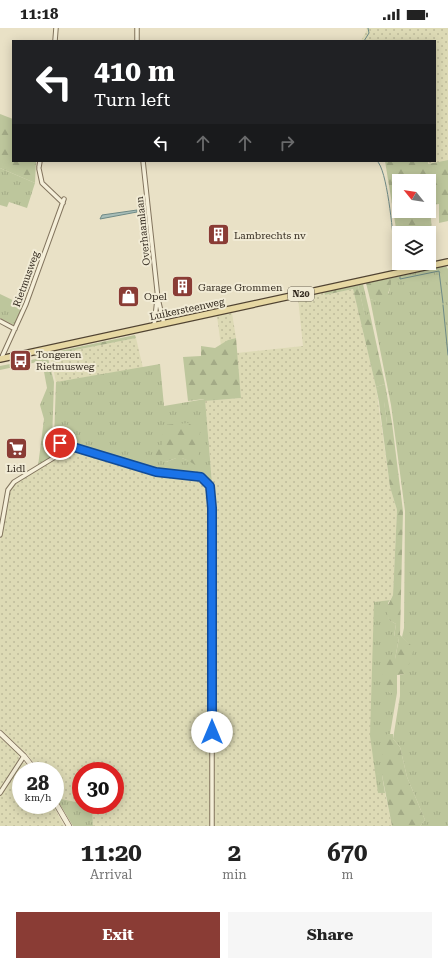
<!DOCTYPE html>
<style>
body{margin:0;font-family:"Roboto Serif",serif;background:#f6f6f6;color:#222;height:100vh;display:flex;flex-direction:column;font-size:15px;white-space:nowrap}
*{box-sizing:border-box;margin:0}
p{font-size:13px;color:#767676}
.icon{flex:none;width:22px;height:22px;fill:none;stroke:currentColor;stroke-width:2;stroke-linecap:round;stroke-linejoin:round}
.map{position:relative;height:798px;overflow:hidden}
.side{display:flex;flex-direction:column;background:#fff;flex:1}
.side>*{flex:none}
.banner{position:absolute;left:12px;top:12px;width:424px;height:122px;border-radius:0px;box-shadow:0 2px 10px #0003;background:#202124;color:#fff;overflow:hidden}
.needle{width:26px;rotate:300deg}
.buttons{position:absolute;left:392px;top:146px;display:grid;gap:8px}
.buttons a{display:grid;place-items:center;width:44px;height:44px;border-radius:0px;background:#fff;box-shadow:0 2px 10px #0003;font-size:20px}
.speed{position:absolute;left:12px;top:734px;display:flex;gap:8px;font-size:20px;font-weight:700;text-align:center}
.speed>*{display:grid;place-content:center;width:52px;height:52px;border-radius:50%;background:#fff;box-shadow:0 2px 10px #0003;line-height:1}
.speed small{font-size:10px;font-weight:400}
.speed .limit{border:6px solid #d22;background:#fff;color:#111}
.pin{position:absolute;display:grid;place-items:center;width:34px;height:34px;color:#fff;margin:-17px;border:2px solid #fff;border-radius:50%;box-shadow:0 1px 4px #0007}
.me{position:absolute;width:44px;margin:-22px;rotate:0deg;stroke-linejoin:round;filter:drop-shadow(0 0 3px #0008)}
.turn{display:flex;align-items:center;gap:14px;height:84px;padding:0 16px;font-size:18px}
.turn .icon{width:52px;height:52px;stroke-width:2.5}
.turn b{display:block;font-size:28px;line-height:34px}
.lanes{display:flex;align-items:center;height:38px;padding:0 16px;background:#0003;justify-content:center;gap:20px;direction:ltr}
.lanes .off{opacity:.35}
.eta{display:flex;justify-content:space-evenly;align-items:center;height:68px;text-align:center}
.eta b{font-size:24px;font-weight:700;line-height:28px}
.cta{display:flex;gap:8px;margin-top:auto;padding:8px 16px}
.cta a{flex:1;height:46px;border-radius:0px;background:#8a3c35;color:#fff;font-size:16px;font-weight:700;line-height:46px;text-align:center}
.cta a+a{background:#f6f6f6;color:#222}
.status{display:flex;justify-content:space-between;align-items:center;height:28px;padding:0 20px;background:#fff;direction:ltr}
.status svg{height:11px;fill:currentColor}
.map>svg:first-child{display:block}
.farmland{fill:url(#farmland-dots)}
.grass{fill:url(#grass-tufts);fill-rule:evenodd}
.forest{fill:url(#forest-firs);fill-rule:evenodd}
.water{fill:#a7bdb8;stroke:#6f8a86}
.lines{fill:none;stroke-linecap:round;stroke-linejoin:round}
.stream{stroke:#6f8a86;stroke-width:1}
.minor-casing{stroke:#82745e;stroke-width:5.5}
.tertiary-casing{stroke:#82745e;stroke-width:6}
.primary-casing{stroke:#504332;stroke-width:8}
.minor{stroke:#f5efd9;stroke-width:3.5}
.tertiary{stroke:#f5efd9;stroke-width:4.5}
.primary{stroke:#e7d8a3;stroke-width:5.5}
.route-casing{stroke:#114b97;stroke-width:10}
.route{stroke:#1a73e8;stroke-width:7}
.labels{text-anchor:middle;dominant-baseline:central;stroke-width:4;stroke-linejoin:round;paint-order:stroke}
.shield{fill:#f1ebd5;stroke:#6d6556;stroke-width:1}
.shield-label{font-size:9px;font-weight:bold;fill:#342b20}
.street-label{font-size:10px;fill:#342b20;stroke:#f1ebd5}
.poi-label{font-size:10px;fill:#342b20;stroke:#f1ebd5;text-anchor:start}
</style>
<div class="status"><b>11:18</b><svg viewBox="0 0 49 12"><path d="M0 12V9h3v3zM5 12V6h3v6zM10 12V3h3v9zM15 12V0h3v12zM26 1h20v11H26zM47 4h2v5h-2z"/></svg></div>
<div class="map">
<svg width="448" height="798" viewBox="0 0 448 798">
<defs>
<pattern id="farmland-dots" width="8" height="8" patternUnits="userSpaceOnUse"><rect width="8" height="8" fill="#dddab5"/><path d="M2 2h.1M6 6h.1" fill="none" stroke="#bebb9b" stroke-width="1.8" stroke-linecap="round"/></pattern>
<pattern id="grass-tufts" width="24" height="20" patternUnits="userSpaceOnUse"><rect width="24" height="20" fill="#bdc69c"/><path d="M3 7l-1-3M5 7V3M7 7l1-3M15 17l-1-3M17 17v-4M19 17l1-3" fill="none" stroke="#a3aa86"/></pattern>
<pattern id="forest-firs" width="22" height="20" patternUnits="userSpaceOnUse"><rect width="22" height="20" fill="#bdc69c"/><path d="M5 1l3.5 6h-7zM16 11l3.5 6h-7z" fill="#a3aa86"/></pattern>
</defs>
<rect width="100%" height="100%" fill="#e9e1c6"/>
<!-- farmland -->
<path class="farmland" d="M 366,0 L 448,0 L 448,132 L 428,136 L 428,133 L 435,133 L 435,13 L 361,13 L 367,2 Z
M 353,261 L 376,359 L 390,459 L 397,482 L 393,567 L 390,572 L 374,574 L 378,765 L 385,765 L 392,798 L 213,798 L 214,476 L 205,373 L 241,370 L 237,325 L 303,318 L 298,270 L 324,263 L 325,267 Z
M 232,285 L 236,310 L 228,312 L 221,318 L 217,288 Z
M 136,310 L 143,340 L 56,354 L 50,327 Z
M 64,417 L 158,446 L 202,451 L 210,461 L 210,798 L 93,798 L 92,777 L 115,777 L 115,743 L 81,743 L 81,775 L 56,770 L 55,743 L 40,743 L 27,726 L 0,701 L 0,514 L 6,471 L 9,462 L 12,458 L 34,443 Z
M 0,710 L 18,725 L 19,731 L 0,762 Z
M 21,735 L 25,735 L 32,743 L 21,743 L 21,777 L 53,777 L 64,798 L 0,798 L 0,767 Z"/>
<!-- grass -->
<path class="grass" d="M 0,140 L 35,155 L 27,180 L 9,174 L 7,179 L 0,177 Z
M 446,238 L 448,241 L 448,798 L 420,798 L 425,792 L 407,749 L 400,719 L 393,711 L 400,668 L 400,647 L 404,646 L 413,620 L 402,609 L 404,600 L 405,483 L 391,377 L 370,271 L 377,273 L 389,265 L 391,250 Z
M 363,256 L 370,286 L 365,288 L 358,257 Z
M 0,266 L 23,277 L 14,297 L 0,290 Z
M 46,329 L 48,330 L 54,354 L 52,413 L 58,415 L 54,428 L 38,438 L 44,391 L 40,377 L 47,360 L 42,333 L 0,342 L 0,338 Z
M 160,336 L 164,378 L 205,371 L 212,455 L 201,448 L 156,443 L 54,412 L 56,354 ZM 155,418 L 162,419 L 198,436 L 179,429 L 166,434 Z
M 385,356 L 392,395 L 387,395 L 384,374 L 379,374 L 376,359 Z
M 390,572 L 388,575 L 389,592 L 396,596 L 394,608 L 399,610 L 395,631 L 387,631 C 387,641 383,657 390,665 L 397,665 L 390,706 L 388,706 L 382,747 L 385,765 L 378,765 L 370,708 L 374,574 Z
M 56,770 L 81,775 L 81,777 L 92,777 L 93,798 L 73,798 Z"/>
<!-- forest -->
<path class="forest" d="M 0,86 L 13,91 L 13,133 L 36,133 L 35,155 L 0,140 Z
M 448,132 L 448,193 L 439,195 L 439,176 L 430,177 L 434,233 L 429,234 L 429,205 L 399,205 L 399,219 L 385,133 L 428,133 L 428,136 ZM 399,153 L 429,153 L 429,183 L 399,183 Z
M 391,250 L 391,256 L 387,269 L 379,274 L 370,271 L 366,255 Z
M 358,257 L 365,287 L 370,286 L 385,356 L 376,359 L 353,261 L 325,267 L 324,263 Z
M 135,307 L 136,310 L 50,327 L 50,325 Z
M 236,310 L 241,370 L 205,373 L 204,371 L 188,373 L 183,329 L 201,328 L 201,318 L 215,320 L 228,312 Z
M 384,373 L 387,395 L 392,395 L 403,483 L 400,607 L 414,620 L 407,643 L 404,646 L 397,647 L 397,665 L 390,665 L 387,662 L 380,637 L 381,634 L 387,631 L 395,631 L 399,610 L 394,609 L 396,596 L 389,592 L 386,581 L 393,567 L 397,482 L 390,459 L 379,374 Z
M 188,395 L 200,402 L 198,436 L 197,438 C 183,430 181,427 166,434 L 152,424 L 155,418 L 162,418 L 163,397 Z
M 388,706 L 393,706 L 393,711 L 400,719 L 407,749 L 425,792 L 420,798 L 392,798 L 382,747 L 382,712 L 383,708 Z"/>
<!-- water -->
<path class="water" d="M 137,182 L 137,184 L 100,191 L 102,187 Z"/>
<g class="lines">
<!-- stream -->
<path class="stream" d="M 364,13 L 369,5 L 368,0
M 377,133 C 387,140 393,205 394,220 L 398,228 L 398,240
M 400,249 L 400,251 L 439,243 L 443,275
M 443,277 L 448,327"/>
<defs>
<path id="minor" d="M 55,13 L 56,0
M 137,13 L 137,0
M 143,133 L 158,271 L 164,296
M 39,139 L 40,133
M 39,141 L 42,155 L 63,175
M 0,293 L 15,301
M 154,298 L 157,272
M 1,331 L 26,276 L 64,171
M 0,507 L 8,462 L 14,454 L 55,429 L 60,415 L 156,444 L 201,449 L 208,454 L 212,467 L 212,798
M 0,765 L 24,728"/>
<path id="tertiary" d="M 0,705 L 24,728 L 36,743
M 55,774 L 69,798"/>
<path id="primary" d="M 0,331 L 448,234"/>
</defs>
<!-- minor casing -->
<use href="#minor" class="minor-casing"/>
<!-- tertiary casing -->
<use href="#tertiary" class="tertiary-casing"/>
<!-- primary casing -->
<use href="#primary" class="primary-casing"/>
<!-- minor -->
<use href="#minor" class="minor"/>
<!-- tertiary -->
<use href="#tertiary" class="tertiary"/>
<!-- primary -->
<use href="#primary" class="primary"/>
</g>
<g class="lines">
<defs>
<path id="route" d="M 60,415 L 156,444 L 201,449 L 210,458 L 212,480 L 212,704"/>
</defs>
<!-- route casing -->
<use href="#route" class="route-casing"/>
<!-- route -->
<use href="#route" class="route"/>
</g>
<!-- icons -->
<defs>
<symbol id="building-square" viewBox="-11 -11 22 22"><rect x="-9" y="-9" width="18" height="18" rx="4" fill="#8a3c35" stroke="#f1ebd5"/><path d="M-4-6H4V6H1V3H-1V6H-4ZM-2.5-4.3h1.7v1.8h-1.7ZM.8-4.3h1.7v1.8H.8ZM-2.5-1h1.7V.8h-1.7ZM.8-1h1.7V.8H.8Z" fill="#fff"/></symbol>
<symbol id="shop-square" viewBox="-11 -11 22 22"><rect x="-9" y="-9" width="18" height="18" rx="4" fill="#8a3c35" stroke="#f1ebd5"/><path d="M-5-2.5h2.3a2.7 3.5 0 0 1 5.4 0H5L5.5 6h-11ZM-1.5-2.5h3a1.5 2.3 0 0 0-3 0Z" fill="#fff"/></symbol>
<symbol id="bus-square" viewBox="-11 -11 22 22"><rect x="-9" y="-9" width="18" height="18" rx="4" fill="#8a3c35" stroke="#f1ebd5"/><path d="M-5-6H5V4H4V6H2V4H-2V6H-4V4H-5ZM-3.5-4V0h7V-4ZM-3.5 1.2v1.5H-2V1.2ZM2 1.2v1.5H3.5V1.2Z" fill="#fff"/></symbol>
<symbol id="supermarket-square" viewBox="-11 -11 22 22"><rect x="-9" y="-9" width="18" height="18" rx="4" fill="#8a3c35" stroke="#f1ebd5"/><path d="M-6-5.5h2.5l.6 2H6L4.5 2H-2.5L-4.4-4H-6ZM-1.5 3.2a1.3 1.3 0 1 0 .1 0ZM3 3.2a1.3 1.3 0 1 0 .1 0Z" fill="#fff"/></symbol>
</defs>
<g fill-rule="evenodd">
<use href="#building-square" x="206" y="194" width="25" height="25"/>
<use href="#building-square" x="170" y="246" width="25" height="25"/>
<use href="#shop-square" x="116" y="256" width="25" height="25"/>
<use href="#bus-square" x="8" y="320" width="25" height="25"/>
<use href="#supermarket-square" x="4" y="408" width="25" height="25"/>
</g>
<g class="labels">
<!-- shield labels -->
<rect class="shield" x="288" y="259" width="26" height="14" rx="3"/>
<g class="shield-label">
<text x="301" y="266">N20</text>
</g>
<!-- street labels -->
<g class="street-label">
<text transform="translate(143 203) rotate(-96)">Overhaamlaan</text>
<text transform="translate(26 251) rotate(-70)">Rietmusweg</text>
<text transform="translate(187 281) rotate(-12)">Luikersteenweg</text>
</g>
<!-- poi labels -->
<g class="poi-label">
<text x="234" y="207">Lambrechts nv</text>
<text x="198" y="259">Garage Grommen</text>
<text x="144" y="268">Opel</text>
<text x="36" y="326">Tongeren<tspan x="36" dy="12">Rietmusweg</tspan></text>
<text x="16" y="440" text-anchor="middle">Lidl</text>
</g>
</g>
</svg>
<div class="buttons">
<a><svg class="needle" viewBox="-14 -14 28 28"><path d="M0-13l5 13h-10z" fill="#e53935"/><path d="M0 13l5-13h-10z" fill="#767676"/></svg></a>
<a><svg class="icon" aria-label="layers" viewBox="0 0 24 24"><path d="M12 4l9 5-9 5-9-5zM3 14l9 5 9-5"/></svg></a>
</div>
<div class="speed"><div>28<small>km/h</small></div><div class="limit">30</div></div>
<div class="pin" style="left:60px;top:415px;background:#d93025"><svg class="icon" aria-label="arrive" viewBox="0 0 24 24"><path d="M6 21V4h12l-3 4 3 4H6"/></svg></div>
<svg class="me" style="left:212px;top:704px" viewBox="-20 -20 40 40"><circle r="19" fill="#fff"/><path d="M0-13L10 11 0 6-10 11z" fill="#1a73e8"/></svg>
<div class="banner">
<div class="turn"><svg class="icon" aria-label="left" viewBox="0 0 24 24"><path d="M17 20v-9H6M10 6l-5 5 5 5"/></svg><div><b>410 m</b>Turn left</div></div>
<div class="lanes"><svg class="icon" aria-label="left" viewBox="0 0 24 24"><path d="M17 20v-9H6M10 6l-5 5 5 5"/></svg><svg class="icon off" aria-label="ahead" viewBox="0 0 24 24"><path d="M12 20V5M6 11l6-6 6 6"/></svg><svg class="icon off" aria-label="ahead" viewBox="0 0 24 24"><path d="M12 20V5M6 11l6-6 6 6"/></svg><svg class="icon off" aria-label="right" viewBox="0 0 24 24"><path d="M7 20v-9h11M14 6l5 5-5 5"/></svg></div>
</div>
</div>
<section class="side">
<div class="eta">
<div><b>11:20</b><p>Arrival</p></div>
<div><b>2</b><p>min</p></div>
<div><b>670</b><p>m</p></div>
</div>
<div class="cta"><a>Exit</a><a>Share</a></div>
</section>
